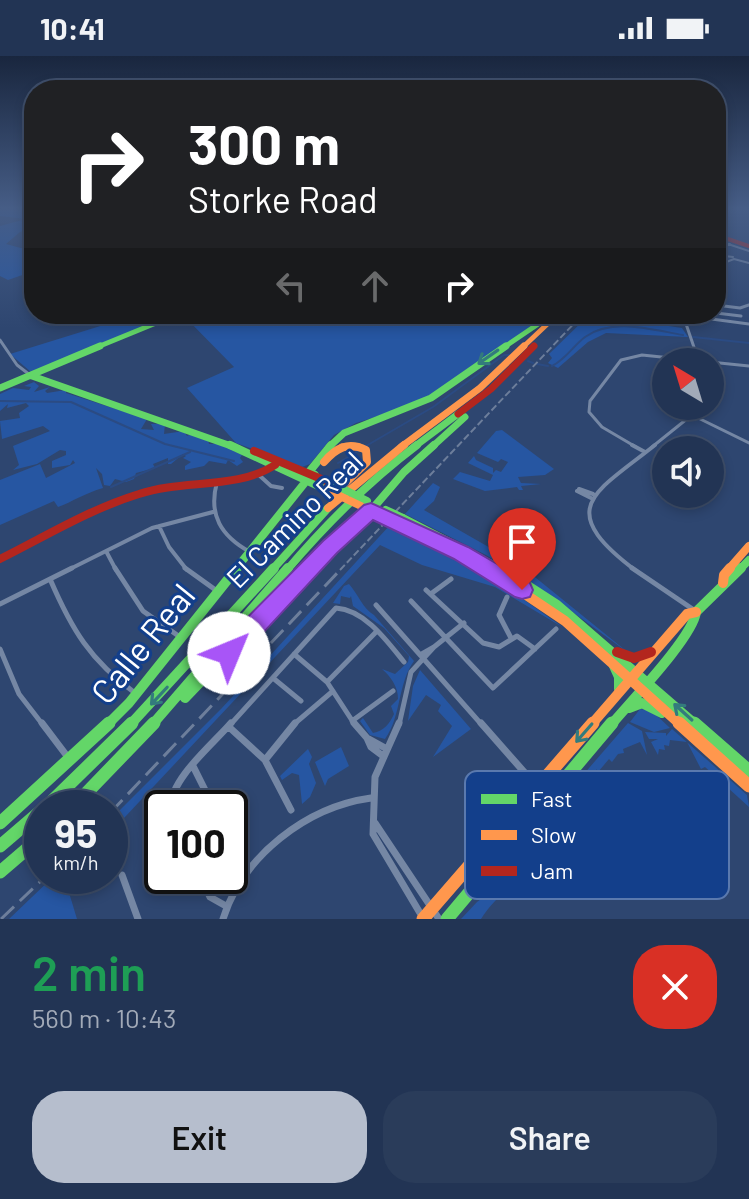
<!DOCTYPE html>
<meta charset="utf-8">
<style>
body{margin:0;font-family:Barlow,sans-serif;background:#2a3c5a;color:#f1f3f6;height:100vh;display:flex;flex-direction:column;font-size:30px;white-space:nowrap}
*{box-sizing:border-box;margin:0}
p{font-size:26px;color:#a2aab8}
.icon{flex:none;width:44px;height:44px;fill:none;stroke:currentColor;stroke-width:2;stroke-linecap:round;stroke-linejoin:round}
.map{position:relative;height:863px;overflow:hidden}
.sheet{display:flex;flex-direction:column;background:#223454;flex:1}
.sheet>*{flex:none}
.guide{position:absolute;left:24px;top:24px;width:702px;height:244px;border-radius:32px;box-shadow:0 4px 12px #0003,0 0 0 2px #3f4f6b;background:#202124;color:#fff;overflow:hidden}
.needle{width:52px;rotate:322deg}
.fabs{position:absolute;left:652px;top:292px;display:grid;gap:16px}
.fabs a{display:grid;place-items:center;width:72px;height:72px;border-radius:50%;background:#223454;box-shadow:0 4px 12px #0003,0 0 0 2px #3f4f6b;font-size:40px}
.speed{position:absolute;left:24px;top:734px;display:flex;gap:16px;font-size:40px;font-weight:700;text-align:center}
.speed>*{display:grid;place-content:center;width:104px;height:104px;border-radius:50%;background:#223454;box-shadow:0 4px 12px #0003,0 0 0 2px #3f4f6b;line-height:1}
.speed small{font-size:20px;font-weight:400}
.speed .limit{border:4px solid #111;border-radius:12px;background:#fff;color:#111}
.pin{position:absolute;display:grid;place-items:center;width:68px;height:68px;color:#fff;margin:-82px -34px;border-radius:50% 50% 50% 0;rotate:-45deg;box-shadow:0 0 8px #0007}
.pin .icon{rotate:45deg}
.me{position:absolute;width:88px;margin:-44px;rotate:45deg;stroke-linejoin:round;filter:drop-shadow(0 0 6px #0008)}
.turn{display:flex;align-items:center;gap:28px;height:168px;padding:0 32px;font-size:36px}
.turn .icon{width:104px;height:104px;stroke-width:2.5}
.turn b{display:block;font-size:56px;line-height:68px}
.lanes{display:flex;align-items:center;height:76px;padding:0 32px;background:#0003;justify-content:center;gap:40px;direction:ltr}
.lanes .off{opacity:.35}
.round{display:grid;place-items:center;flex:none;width:84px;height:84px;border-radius:32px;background:#2a3c5a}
.headline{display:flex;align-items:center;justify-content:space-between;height:136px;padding:0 32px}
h1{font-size:48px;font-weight:600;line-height:60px;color:#1e9e55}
.button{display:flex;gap:16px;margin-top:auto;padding:16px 32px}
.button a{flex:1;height:92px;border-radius:32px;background:#b6becd;color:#111;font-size:32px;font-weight:600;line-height:92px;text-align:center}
.button a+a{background:#2a3c5a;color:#f1f3f6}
.status{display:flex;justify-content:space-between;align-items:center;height:56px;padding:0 40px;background:#223454;direction:ltr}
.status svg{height:22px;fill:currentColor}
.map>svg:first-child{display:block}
.green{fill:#2656a2}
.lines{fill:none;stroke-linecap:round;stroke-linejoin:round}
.stream{stroke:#2b4b83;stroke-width:2}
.street-far4{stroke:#7587a4;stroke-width:2}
.street-far3{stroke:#7587a4;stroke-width:3}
.street-far2{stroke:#7587a4;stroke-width:4}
.street-far1{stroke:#7587a4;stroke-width:5}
.street{stroke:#7587a4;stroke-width:7}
.fast-far4{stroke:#63d668;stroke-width:5}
.fast-far3{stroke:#63d668;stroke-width:7}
.fast-far2{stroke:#63d668;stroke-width:8}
.fast-far1{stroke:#63d668;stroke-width:10}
.fast{stroke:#63d668;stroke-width:13}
.slow-far4{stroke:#ff974d;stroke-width:5}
.slow-far3{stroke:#ff974d;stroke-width:7}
.slow-far2{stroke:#ff974d;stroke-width:8}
.slow-far1{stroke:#ff974d;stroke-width:10}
.slow{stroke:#ff974d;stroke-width:13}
.jam-far4{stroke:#b3261e;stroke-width:4}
.jam-far3{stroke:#b3261e;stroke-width:5}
.jam-far2{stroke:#b3261e;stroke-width:7}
.jam-far1{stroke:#b3261e;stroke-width:8}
.jam{stroke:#b3261e;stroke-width:10}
.rail-far1{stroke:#6d7e9b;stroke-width:2;stroke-dasharray:7 3;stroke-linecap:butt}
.rail{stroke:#6d7e9b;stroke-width:3;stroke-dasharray:18 8;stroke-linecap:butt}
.fast-bridge{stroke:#63d668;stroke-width:8}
.slow-bridge{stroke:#ff974d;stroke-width:8}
.oneway{stroke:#337b7d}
.route{fill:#a855f7;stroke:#6d37a1;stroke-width:2}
.labels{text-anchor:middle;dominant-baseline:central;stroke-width:6;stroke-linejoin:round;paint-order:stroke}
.street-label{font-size:28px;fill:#fff;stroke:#133f8b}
.near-street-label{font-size:34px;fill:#fff;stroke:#133f8b}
.key{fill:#133f8b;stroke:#5a79ae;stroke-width:2}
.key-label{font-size:22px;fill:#fff}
</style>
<div class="status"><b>10:41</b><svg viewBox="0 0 49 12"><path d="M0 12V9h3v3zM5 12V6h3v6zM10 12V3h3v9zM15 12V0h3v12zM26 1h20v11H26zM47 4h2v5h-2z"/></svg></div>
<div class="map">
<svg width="749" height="863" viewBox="0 0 749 863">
<rect width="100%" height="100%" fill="#2e4670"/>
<!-- green -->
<path class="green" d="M 15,151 L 34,151 L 34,171 L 20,176 L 6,188 L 32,195 L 34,215 L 8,224 L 0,220 L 0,170 L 26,163 L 0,160 L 0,154 Z
M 139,258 L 149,269 L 31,316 L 10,298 Z
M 182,258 L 550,258 L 437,337 L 401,353 L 356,367 L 334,379 L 310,408 L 302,411 L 236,387 L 187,332 L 234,311 Z
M 590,258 L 632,258 L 649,267 L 682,272 L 688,281 L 606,277 L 588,286 L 558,312 L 548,307 L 552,302 L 549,298 Z
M 34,326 L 39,330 L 34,336 L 50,331 L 45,335 L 47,337 L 66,334 L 66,337 L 147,363 L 141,373 L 154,374 L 151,368 L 165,368 L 164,378 L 184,375 L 187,380 L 191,378 L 208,383 L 209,388 L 220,388 L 242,399 L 240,402 L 243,406 L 237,410 L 228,404 L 226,408 L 209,405 L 204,410 L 185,414 L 185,410 L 191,406 L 183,402 L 186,400 L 183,398 L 171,408 L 168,408 L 168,402 L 153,408 L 155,412 L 136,417 L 134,423 L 126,426 L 115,423 L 110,430 L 104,429 L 102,418 L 96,412 L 103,432 C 85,437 72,446 58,451 L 54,445 L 0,469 L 0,424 L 40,408 L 46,422 L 75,407 L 73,404 L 70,409 L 52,412 L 52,405 L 66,399 L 66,395 L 60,394 L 37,408 L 13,414 L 19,409 L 13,390 L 50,375 L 43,370 L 2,383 L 0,365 L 20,362 L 19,357 L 29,350 L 26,347 L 7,352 L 8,348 L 0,355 L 0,338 L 13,332 L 29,334 L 31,331 L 24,330 Z
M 502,374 L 554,413 L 545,419 L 518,421 L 521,427 L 541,428 L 521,430 L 523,434 L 519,434 L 517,431 L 485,435 L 453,423 L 460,416 L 490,425 L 493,419 L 468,407 L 474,400 L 476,404 L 493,412 L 493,417 L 496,414 L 501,416 L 508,406 L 501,403 L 498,406 L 477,397 L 496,375 Z
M 433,427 L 440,431 L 434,445 L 424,454 L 520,509 L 630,598 L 545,536 L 486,499 L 405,458 Z
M 390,469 L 479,512 L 564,572 L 495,531 L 422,509 L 380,489 L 110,777 L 110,764 L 221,653 Z
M 349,528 C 358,538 363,553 374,559 L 414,605 C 397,629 402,659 385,683 L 370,679 L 360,665 L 363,662 L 373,677 C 384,675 390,667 394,658 L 391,650 L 398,643 C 398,630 390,620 382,613 L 395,618 L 408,606 L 409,600 L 384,572 L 353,550 L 351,540 L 350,542 L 341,540 L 340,548 L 333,547 L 344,530 Z
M 420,614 L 471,673 L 433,701 L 452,670 L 438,655 L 441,649 L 426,639 L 408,665 L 413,630 Z
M 640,653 L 651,654 L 670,672 L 654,676 L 630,666 Z
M 628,667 L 642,675 L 647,699 L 640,686 L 623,693 L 624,697 L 618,698 L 612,706 L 609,703 L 598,716 L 596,713 L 596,719 L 586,731 L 590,736 L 584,733 L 573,747 L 577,753 L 572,749 L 560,763 L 563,769 L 559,765 L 547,779 L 550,786 L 545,782 L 525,809 L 493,831 L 538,771 Z
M 672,673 L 747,739 L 749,751 L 705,711 L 701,713 L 687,686 L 670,684 L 669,690 L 664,689 L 665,694 L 659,693 L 658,699 L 651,686 L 658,683 L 649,683 L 645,676 L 666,677 L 666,680 Z
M 341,691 L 349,710 L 328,723 L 325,730 L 315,706 Z
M 308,693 L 312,701 L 309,708 L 316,727 L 310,741 L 302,748 L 299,719 L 292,717 L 282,724 L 280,720 Z
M 530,807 L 532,808 C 516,828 495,840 481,863 L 461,863 L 477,846 Z
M 54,820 L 69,820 L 67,830 L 77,863 L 9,863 Z"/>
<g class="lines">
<!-- stream -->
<path class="stream" d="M 716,152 L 721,151
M 693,281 L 749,287
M 528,305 L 533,307
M 537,308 L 548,310
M 552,310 C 566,303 573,290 585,281 C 612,261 653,274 683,279
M 0,345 L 71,346 L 165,388 L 234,405
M 366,390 L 433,351 L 504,299 L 512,299
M 338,407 L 358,395
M 111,431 L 190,396"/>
<!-- street-far4 -->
<path class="street-far4" d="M 716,184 L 749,195
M 716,195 L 730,188
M 716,199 L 733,201
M 716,210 L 734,203 L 749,207"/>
<!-- street-far3 -->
<path class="street-far3" d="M 716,249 L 740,252 L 749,249
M 716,257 L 741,260
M 645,258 L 668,264 L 667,258
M 674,258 L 749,268
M 683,259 L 699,306
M 0,284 L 17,309 L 30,319
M 710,331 L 710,339
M 692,359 L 749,387
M 636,391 L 602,371 L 589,356 L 590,345 L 621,304 L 642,299 L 749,310
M 652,391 L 703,350"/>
<!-- street-far2 -->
<path class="street-far2" d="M 632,389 L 645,396
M 260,420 L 271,430 L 282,432
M 217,426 C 208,459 221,480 250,496
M 579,433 L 593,438
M 577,435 L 591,442
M 159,470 L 169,491 L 187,514
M 106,495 L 116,514
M 68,514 L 152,472 L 213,456
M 635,514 C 553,452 595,437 655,389"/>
<!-- street-far1 -->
<path class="street-far1" d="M 115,512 L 143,555 L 180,581
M 185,512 L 217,535
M 632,512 L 694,554
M 50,523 C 72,574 90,604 135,637
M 426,534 L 483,587 L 499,591 L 517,580 L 535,593
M 432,537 L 451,523
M 507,541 L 499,559 L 511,582
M 411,545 L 493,632 L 556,573
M 0,548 L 72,512
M 376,549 L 482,669
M 434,591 L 464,567
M 0,593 L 19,638 L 43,669
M 294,598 L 327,626 L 355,669
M 273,622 L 301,645
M 327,626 L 377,575
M 352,665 L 393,635
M 230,669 L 336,552 C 365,554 387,585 404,606
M 293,669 L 333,635
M 399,669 L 411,616 L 434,591 L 420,599"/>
<!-- street -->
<path class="street" d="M 42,667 L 70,704
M 354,667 L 367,682
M 399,667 L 375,721 L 373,778 L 423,862
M 481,667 L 547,742
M 229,671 L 265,704 L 291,754
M 383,700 L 371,691 L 367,682 L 387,693
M 265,704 L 295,667
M 193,710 L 214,752
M 171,752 C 169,724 213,688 231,667
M 375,767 L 439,863
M 230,777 L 245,796
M 122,819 L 138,863
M 200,820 L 210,841 L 226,850
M 223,863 C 243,800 306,751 371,742"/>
<!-- fast-far4 -->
<path class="fast-far4" d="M 95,292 L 178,258
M 503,292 L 547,262"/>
<!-- fast-far3 -->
<path class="fast-far3" d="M 32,320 L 234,391
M 0,332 L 100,290
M 329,391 L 344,377 L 431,342 L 506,290
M 414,391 L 458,358
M 432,391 L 465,361"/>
<!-- fast-far2 -->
<path class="fast-far2" d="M 230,389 L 325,433
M 309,416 L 331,389
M 403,462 L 503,514
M 235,514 L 307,424 L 315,419
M 272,514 L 328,452
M 287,514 C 327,467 368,426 417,389
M 308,514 L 368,458 L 404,416 L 434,389
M 739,514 L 749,504"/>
<!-- fast-far1 -->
<path class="fast-far1" d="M 500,512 L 557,549 L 696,669
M 614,610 L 619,621 L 619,633
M 185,642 L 310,512
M 629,652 L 642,647 L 662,657
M 107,669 L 129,647 L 237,512
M 130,669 L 274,512
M 152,669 L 288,512
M 611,669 C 630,646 693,581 696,556 L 741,512"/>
<!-- fast -->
<path class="fast" d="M 694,667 L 749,715
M 45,752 L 132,667
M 72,752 L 154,667
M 0,767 L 109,667
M 0,790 L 42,754
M 0,816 L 42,780
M 447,863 L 612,667"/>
<!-- slow-far4 -->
<path class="slow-far4" d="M 522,292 L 558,258"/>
<!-- slow-far3 -->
<path class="slow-far3" d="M 342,391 L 359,391
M 401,391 L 480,332 L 524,290"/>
<!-- slow-far2 -->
<path class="slow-far2" d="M 324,406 C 336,392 348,385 366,394 L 367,406 L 341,431
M 328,452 L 404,389
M 398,467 L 489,514
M 728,514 L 749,490"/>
<!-- slow-far1 -->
<path class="slow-far1" d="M 486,512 L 565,565 L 681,669
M 723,527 L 724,519 L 730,512
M 591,669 L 687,558 L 696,556"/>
<!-- slow -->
<path class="slow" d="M 679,667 L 749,730
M 423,863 L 593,667"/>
<!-- jam-far4 -->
<path class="jam-far4" d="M 716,179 L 749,190"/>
<!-- jam-far3 -->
<path class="jam-far3" d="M 532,292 L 534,290"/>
<!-- jam-far2 -->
<path class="jam-far2" d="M 458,358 L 491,333 L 534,290"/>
<!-- jam-far1 -->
<path class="jam-far1" d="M 254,395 L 331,427
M 0,503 C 46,480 90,453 139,438 C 183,423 236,434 275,409"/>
<!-- jam -->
<path class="jam" d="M 617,596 L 634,602 L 651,596"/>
<!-- rail-far1 -->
<path class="rail-far1" d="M 716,159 L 729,151
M 340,514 L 583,258"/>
<!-- rail -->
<path class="rail" d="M 110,757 L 342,512
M 1,863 L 46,820"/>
<!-- fast-bridge -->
<path class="fast-bridge" d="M 331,427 L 367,445
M 386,454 L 403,462
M 381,459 L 398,467"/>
<!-- slow-bridge -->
<path class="slow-bridge" d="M 325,433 L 361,450"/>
</g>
<!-- one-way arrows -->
<defs><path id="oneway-shaft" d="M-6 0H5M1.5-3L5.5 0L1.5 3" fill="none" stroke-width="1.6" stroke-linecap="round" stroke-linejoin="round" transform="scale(2)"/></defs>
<g class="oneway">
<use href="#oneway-shaft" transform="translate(488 301) rotate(145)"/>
<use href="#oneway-shaft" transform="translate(159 640) rotate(133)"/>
<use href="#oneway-shaft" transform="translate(683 656) rotate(-138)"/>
<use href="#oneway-shaft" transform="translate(584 677) rotate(131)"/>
</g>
<!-- sky -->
<linearGradient id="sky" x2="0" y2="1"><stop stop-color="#19263e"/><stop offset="0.56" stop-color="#465d86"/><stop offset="1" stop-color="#465d86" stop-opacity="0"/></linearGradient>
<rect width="749" height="272" fill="url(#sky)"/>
<!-- route -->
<path class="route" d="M 371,447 L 468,491 L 530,527 L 533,534 L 530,541 L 522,543 L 515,541 L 454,503 L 373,464 L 337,497 L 237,605 L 229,608 L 221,605 L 217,597 L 221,588 L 323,485 L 364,449 Z"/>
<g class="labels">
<!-- street labels -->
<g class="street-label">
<text transform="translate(294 463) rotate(-45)">El Camino Real</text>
</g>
<!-- near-street labels -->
<g class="near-street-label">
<text transform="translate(142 587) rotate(-51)">Calle Real</text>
</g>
</g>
<!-- legend -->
<rect x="465" y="715" width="264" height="128" rx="12" class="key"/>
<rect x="481" y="738" width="36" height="10" fill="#63d668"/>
<rect x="481" y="774" width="36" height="10" fill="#ff974d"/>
<rect x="481" y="810" width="36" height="10" fill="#b3261e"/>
<g class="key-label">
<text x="531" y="751">Fast</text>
<text x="531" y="787">Slow</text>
<text x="531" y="823">Jam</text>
</g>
</svg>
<div class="fabs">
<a><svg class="needle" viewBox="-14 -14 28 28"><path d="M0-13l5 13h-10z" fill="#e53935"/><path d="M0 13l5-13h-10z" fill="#a2aab8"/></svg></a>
<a><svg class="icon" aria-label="sound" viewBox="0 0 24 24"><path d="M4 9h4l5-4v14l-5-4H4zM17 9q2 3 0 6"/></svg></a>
</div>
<div class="speed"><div>95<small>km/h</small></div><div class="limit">100</div></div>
<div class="pin" style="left:522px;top:534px;background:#d93025"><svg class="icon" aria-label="arrive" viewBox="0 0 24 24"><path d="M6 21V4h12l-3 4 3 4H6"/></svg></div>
<svg class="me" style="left:229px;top:597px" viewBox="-20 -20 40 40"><circle r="19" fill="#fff"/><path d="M0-13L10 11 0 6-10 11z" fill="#a855f7"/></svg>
<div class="guide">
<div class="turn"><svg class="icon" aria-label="right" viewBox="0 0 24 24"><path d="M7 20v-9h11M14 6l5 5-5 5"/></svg><div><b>300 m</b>Storke Road</div></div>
<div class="lanes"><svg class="icon off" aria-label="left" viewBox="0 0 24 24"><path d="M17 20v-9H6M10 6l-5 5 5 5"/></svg><svg class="icon off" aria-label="ahead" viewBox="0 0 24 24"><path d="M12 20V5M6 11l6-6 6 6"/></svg><svg class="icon" aria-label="right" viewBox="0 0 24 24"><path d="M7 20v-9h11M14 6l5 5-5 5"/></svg></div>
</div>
</div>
<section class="sheet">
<div class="headline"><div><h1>2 min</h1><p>560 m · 10:43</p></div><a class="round" style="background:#d93025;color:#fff"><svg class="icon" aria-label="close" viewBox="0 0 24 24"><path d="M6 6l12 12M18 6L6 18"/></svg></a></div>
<div class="button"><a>Exit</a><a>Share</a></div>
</section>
